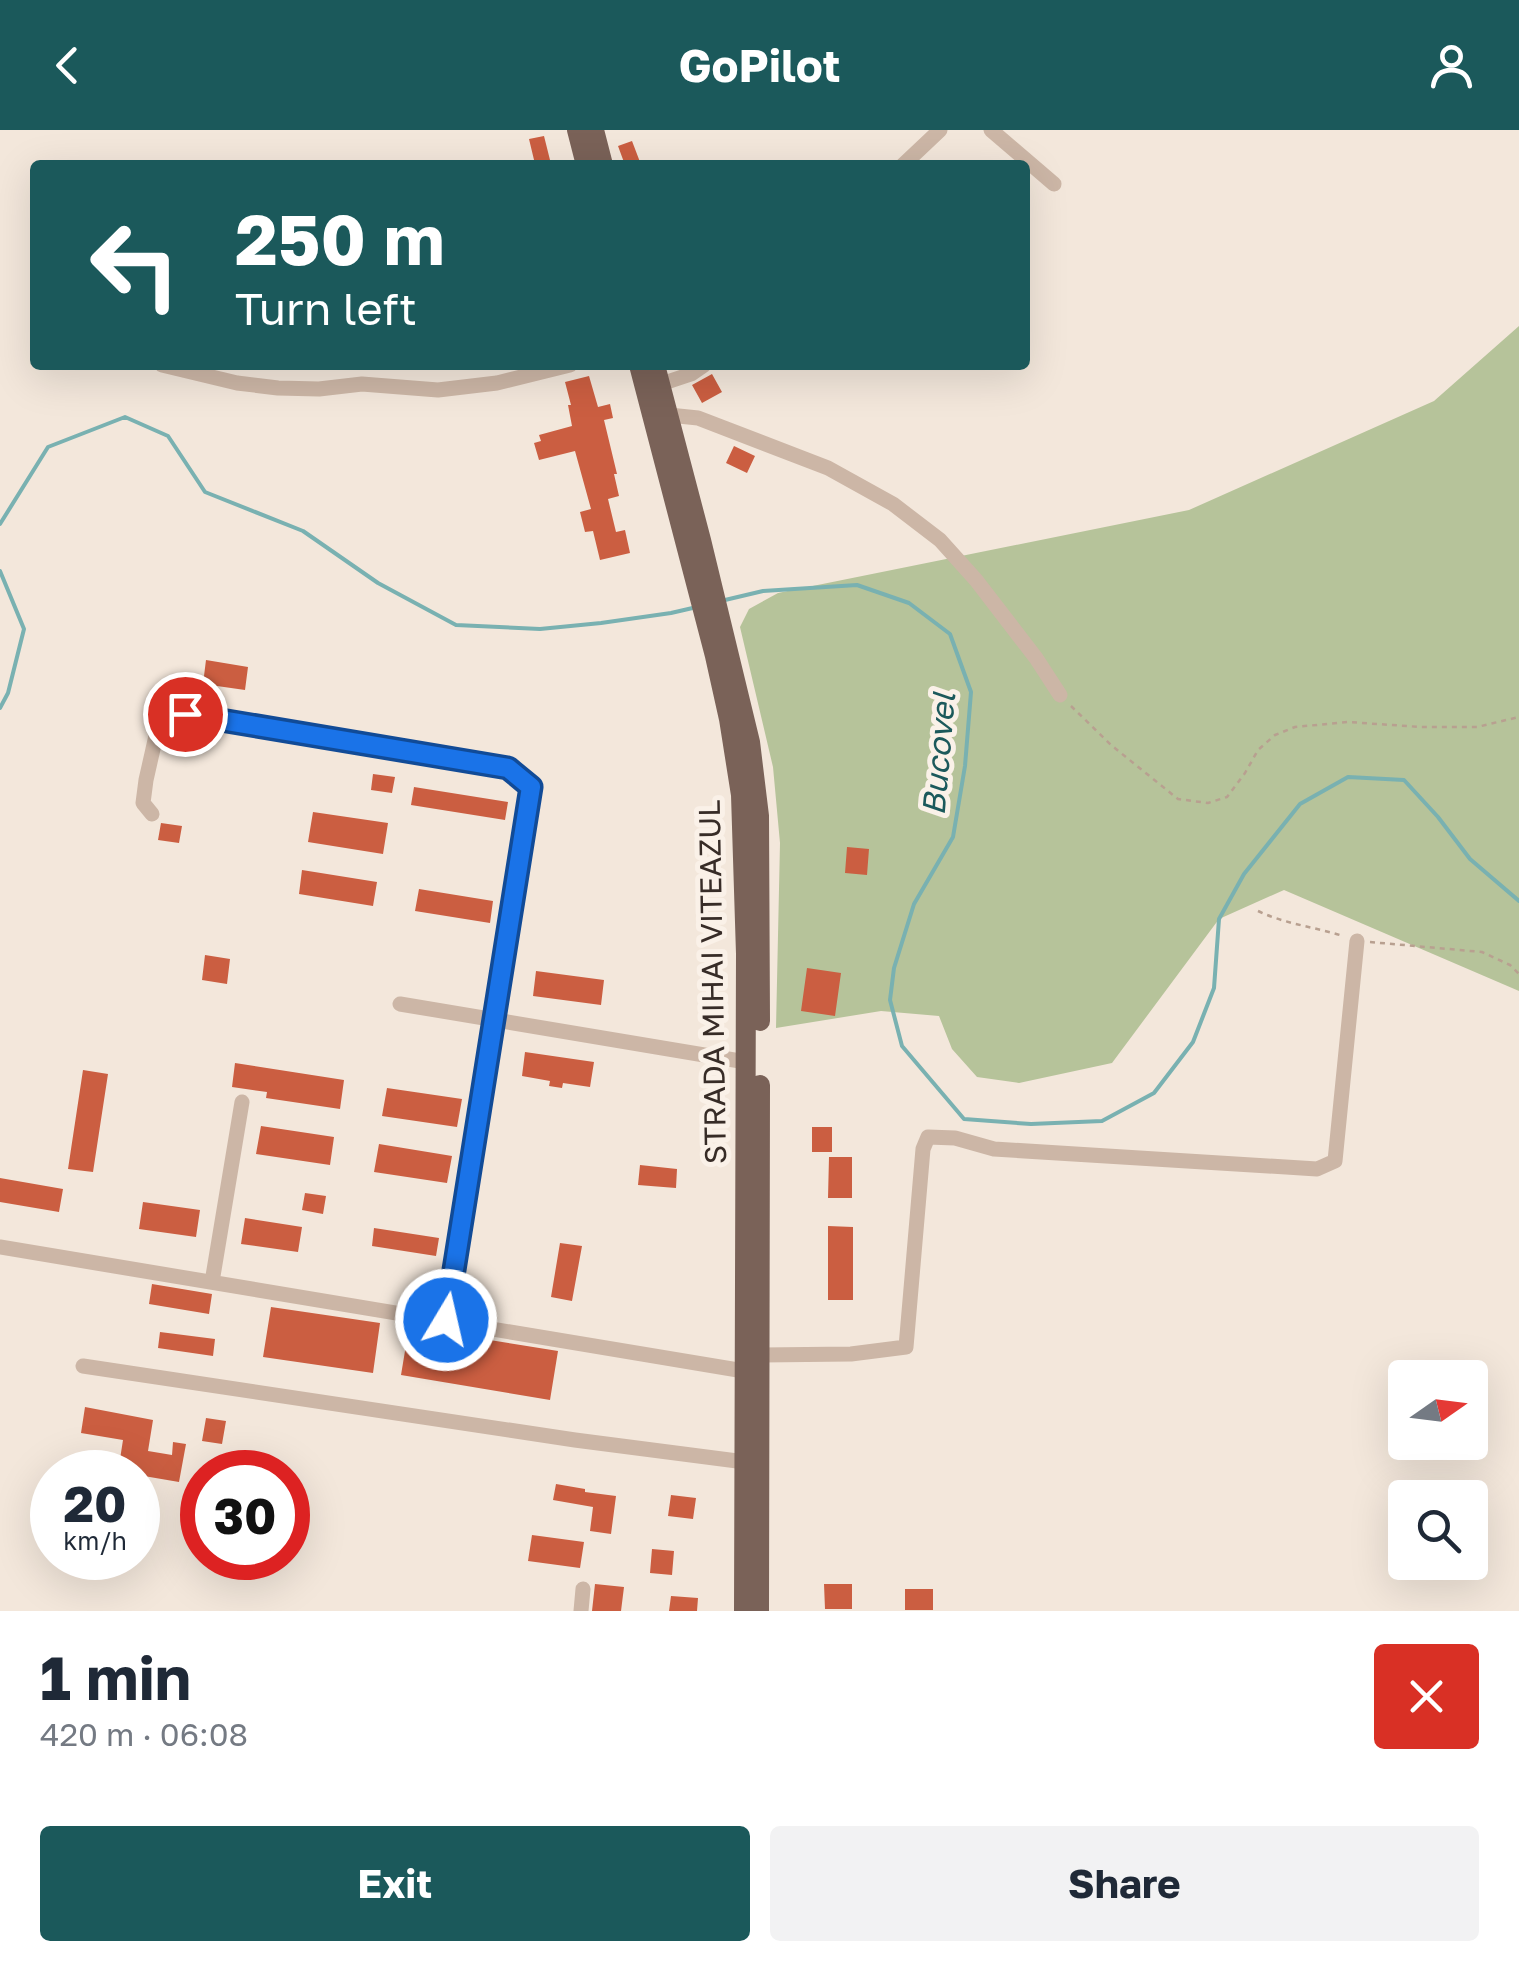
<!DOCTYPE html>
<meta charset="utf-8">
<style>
body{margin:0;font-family:"Golos Text",sans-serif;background:#f2f2f3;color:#1f2937;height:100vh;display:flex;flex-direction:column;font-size:38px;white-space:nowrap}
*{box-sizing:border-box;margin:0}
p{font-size:32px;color:#747a83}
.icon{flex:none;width:55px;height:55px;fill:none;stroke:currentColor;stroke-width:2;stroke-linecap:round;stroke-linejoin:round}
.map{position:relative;height:1481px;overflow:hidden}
.sheet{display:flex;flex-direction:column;background:#fff;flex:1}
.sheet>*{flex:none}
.guide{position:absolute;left:30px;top:30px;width:1000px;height:210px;border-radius:10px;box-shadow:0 10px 40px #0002;background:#1b595b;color:#fff;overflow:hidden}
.needle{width:65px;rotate:76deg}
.buttons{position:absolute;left:1388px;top:1230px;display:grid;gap:20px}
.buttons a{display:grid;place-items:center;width:100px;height:100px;border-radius:10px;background:#fff;box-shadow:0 10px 40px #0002;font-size:50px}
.speed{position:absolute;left:30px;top:1320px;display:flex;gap:20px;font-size:50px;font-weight:700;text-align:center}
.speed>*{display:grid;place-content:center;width:130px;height:130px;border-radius:50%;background:#fff;box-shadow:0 10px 40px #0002;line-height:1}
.speed small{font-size:25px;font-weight:400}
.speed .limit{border:15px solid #d22;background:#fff;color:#111}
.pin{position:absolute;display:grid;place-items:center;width:85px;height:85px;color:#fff;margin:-42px;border:5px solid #fff;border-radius:50%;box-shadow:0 2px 10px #0007}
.me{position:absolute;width:110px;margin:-55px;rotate:9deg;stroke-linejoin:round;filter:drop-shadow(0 0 8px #0008)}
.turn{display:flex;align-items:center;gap:35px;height:210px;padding:0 40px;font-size:45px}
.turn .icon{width:130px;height:130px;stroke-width:2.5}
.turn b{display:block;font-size:70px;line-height:85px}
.round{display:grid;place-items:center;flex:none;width:105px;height:105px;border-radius:10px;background:#f2f2f3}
.overview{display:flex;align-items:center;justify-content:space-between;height:170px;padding:0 40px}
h1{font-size:60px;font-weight:700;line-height:75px}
.primary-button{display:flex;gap:20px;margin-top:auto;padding:20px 40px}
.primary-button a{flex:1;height:115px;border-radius:10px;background:#1b595b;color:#fff;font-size:40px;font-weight:700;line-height:115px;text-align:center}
.primary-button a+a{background:#f2f2f3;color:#1f2937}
header{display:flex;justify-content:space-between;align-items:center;height:130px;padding:0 40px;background:#1b595b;color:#fff;font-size:45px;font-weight:700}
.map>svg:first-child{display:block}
.green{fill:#b6c39a}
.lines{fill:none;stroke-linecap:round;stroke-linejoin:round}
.stream{stroke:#79b1b1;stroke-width:4}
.building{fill:#cb5e41}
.path{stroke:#b8a090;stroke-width:2.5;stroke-dasharray:5 5;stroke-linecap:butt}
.minor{stroke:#ccb6a6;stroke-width:15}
.major{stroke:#7a6258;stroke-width:20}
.route-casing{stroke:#114b97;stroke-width:25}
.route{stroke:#1a73e8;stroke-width:18}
.labels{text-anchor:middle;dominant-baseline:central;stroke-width:10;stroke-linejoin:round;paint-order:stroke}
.street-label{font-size:30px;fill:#372c27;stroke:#faf1e8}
.water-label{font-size:32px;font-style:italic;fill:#1b595b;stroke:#faf1e8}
</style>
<header><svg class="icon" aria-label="back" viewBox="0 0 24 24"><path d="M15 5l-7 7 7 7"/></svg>GoPilot<svg class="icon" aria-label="person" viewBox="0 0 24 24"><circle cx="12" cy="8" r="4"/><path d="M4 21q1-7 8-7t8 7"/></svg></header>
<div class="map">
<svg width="1519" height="1481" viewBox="0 0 1519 1481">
<rect width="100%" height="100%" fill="#f3e7db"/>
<!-- green -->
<path class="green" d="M 1519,196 L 1519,861 L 1284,760 L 1219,789 L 1112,933 L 1019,953 L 977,947 L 952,919 L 939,886 L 881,881 L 776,898 L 780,713 L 773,637 L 740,497 L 749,479 L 778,463 L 1189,380 L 1434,271 Z"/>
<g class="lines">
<!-- stream -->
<path class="stream" d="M 0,394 L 48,317 L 125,287 L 168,306 L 205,362 L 303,401 L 378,453 L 456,495 L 540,499 L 601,493 L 671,483 L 697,477
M 0,441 L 24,499 L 8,563 L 0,578
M 725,470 L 763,461 L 857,455 L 909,473 L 950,504 L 971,562 L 965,636 L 953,707 L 914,774 L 894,838 L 890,870 L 902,916 L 964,989 L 1031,994 L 1102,991 L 1154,963 L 1193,912 L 1214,858 L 1219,789 L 1244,744 L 1300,674 L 1348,647 L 1404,650 L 1438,687 L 1470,729 L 1519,771"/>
</g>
<!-- building -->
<path class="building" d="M 544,6 L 550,30 L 535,34 L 529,9 Z
M 632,11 L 640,32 L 625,35 L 618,16 Z
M 712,244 L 722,262 L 702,273 L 692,255 Z
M 589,246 L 598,277 L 610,274 L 613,288 L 604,290 L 617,344 L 614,344 L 619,366 L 608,369 L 616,402 L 625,400 L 630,423 L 600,430 L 593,401 L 585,402 L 580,382 L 591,379 L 575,321 L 539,330 L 534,313 L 541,311 L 539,305 L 572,296 L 568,275 L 571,275 L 565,252 Z
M 734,316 L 755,326 L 747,343 L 726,333 Z
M 206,530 L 248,537 L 245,560 L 203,554 Z
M 373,644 L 395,647 L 392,663 L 371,660 Z
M 414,657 L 508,672 L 505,690 L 411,675 Z
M 313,682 L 388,693 L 383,724 L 308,712 Z
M 161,693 L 182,696 L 179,713 L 158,710 Z
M 847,717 L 869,719 L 867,745 L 845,743 Z
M 302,740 L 377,752 L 373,776 L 299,764 Z
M 419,759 L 493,771 L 490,793 L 415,781 Z
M 205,825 L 230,829 L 227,854 L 202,850 Z
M 807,838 L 841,843 L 835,886 L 801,881 Z
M 536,841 L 604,850 L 601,875 L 533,866 Z
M 525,922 L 594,932 L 590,957 L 563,953 L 562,958 L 549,956 L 550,951 L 522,946 Z
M 235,933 L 344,950 L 340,979 L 266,968 L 267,962 L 232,957 Z
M 83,940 L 108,944 L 93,1042 L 68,1039 Z
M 387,958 L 462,969 L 457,997 L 382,986 Z
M 261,996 L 334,1007 L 330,1035 L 256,1024 Z
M 812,997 L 832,997 L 832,1022 L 812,1022 Z
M 379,1014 L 452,1026 L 447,1053 L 374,1042 Z
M 829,1027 L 852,1027 L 852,1068 L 828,1068 Z
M 640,1035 L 677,1039 L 676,1058 L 638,1055 Z
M 0,1048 L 63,1059 L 59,1082 L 0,1072 Z
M 305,1063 L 326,1066 L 323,1084 L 302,1080 Z
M 143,1072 L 200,1080 L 196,1107 L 139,1099 Z
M 245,1088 L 302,1097 L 298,1122 L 241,1114 Z
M 828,1096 L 853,1097 L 853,1170 L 828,1170 Z
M 374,1098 L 439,1108 L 436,1126 L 372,1116 Z
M 560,1113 L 582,1116 L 572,1171 L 551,1167 Z
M 152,1154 L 212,1164 L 209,1184 L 149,1174 Z
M 271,1177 L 380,1193 L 373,1243 L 263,1227 Z
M 409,1197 L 558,1221 L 550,1270 L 401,1245 Z
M 160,1202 L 215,1209 L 213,1226 L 158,1218 Z
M 85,1277 L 153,1290 L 148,1321 L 172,1325 L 173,1312 L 186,1314 L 179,1352 L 138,1345 L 138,1342 L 118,1342 L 123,1310 L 81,1303 Z
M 206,1288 L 226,1291 L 222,1314 L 202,1311 Z
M 556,1354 L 585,1359 L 585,1362 L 616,1366 L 611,1404 L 590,1401 L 593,1377 L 553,1370 Z
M 671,1365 L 696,1368 L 693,1389 L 668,1386 Z
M 532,1405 L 584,1412 L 580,1438 L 528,1431 Z
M 652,1419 L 674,1421 L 672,1445 L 650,1443 Z
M 595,1454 L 624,1457 L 621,1481 L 592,1481 Z
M 824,1454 L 852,1454 L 852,1479 L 825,1479 Z
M 905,1459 L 933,1459 L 933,1480 L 905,1480 Z
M 671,1466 L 698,1468 L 697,1481 L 669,1481 Z"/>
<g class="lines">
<!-- path -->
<path class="path" d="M 1071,576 L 1111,615 L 1178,669 L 1208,673 L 1227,667 L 1245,643 L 1258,620 L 1275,605 L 1295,597 L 1348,592 L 1421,597 L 1477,597 L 1519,587
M 1258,781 C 1285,794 1315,797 1343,806
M 1370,812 L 1482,822 L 1510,835 L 1519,844"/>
<!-- minor -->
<path class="minor" d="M 991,0 L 1054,54
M 903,35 L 940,0
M 162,235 L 237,253 L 278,258 L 319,259 L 362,254 L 438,260 L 497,253 L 570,235
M 661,254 L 691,244 L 704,235
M 669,285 L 698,288 L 828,338 L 893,374 L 940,410 L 976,450 L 1036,528 L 1060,565
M 152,684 L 143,673 L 146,650 L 158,597 L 185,583 L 508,637 L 531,657 L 446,1190
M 400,874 L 746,932
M 0,1117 L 744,1241
M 212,1152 L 242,972
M 759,1225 L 851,1224 L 906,1217 L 923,1019 L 928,1007 L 955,1008 L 994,1019 L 1317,1039 L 1335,1031 L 1357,811
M 83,1236 L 575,1310 L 745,1332
M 581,1481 L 583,1459"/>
<!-- major -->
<path class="major" d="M 577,0 L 586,35
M 594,0 L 603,35
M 639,235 L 715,526 L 729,589 L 741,665 L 746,824 L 744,1481
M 655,235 L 701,410 L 750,612 L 759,686 L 760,891
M 759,1481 L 760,955"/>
</g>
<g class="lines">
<defs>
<path id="route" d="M 185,584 L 508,638 L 531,657 L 446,1190"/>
</defs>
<!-- route casing -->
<use href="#route" class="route-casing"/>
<!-- route -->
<use href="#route" class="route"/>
</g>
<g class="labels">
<!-- street labels -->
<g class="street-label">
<text transform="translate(712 852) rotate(-91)">STRADA MIHAI VITEAZUL</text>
</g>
<!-- water labels -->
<g class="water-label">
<text transform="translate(938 624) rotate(-85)">Bucovel</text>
</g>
</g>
</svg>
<div class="buttons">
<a><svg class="needle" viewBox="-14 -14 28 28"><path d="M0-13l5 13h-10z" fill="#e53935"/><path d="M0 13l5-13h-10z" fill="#747a83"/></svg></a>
<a><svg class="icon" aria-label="search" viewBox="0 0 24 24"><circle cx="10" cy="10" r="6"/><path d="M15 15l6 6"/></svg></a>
</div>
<div class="speed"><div>20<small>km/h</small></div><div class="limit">30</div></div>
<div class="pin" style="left:185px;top:584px;background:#d93025"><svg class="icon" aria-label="arrive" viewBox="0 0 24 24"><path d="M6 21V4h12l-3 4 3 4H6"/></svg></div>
<svg class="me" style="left:446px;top:1190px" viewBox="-20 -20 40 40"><circle r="17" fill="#1a73e8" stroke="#fff" stroke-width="3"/><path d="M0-11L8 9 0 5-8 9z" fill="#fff"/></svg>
<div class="guide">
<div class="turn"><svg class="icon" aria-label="left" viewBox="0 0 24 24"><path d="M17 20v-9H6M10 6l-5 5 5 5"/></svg><div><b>250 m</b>Turn left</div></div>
</div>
</div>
<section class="sheet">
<div class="overview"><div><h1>1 min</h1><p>420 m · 06:08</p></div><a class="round" style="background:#d93025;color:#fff"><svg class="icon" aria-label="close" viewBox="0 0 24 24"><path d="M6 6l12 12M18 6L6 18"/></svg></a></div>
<div class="primary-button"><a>Exit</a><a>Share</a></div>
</section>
